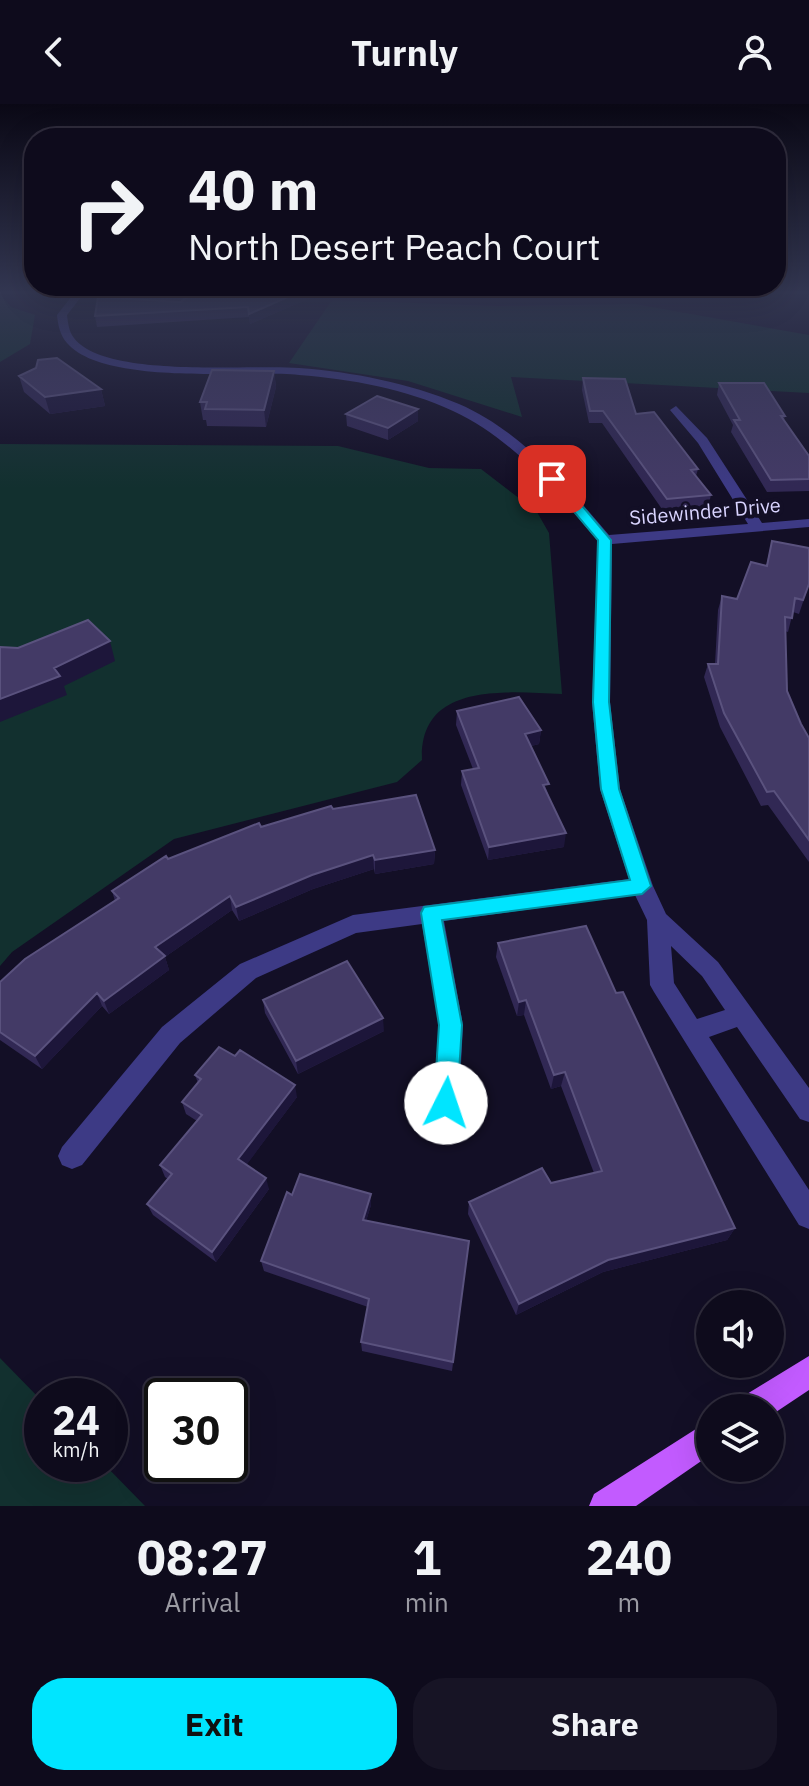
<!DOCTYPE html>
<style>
body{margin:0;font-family:"IBM Plex Sans",sans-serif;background:#171425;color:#f1f3f6;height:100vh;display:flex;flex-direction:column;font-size:30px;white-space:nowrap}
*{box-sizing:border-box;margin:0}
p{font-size:26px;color:#9b9ba3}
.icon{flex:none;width:44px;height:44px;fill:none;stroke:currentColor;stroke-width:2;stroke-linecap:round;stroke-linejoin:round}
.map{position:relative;height:1402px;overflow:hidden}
.sheet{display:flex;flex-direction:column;background:#0e0b1c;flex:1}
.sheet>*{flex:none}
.hud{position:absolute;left:24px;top:24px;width:762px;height:168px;border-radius:32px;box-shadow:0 8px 32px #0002,0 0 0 2px #2e2b3b;background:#0e0b1c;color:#f1f3f6;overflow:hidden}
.controls{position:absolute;left:696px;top:1186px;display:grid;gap:16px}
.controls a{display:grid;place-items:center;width:88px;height:88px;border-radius:50%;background:#0e0b1c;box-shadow:0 8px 32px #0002,0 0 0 2px #2e2b3b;font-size:40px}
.speed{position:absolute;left:24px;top:1274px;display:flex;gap:16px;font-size:40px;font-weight:700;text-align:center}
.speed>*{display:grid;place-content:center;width:104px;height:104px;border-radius:50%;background:#0e0b1c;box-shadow:0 8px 32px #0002,0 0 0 2px #2e2b3b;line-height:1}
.speed small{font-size:20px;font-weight:400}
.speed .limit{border:4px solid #111;border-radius:12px;background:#fff;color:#111}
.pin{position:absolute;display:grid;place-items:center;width:68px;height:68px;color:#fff;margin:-34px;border-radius:16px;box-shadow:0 4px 12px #0006}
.me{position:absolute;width:88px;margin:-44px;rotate:4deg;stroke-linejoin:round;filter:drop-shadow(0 0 6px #0008)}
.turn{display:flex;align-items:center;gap:28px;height:168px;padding:0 32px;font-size:36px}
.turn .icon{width:104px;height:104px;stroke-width:2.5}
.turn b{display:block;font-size:56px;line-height:68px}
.eta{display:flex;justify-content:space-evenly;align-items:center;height:136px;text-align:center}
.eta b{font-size:48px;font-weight:800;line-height:56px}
.primary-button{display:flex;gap:16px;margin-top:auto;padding:16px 32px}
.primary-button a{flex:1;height:92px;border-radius:32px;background:#00e5ff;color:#111;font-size:32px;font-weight:800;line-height:92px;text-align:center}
.primary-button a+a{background:#171425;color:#f1f3f6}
header{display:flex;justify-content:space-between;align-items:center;height:104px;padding:0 32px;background:#0e0b1c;font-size:36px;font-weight:800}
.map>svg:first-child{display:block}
.green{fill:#12302f}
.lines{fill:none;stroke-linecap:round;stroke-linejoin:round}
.minor{fill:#3d3a85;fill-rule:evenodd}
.major{fill:#c25bff;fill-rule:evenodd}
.wall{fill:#312854}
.shaded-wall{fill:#1d163a}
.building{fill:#433a66;stroke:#5a527e;stroke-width:2}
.route{fill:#00e5ff;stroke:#0095a6;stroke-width:2}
.labels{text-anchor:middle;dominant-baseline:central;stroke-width:8;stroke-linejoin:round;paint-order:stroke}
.far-street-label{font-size:20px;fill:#d9d4ff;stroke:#130f26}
</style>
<header><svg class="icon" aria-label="back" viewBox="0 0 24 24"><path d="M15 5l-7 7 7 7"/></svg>Turnly<svg class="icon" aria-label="person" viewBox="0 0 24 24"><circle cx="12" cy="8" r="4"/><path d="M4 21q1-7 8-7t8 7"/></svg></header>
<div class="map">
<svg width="809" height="1402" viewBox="0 0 809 1402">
<rect width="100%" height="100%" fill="#130f26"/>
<!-- green -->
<path class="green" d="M 0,190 L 11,203 L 35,211 L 30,240 L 0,258 Z
M 332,196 L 497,202 L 635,200 L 809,231 L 809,289 L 511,273 L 522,313 L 408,277 L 289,259 Z
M 0,340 L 338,342 L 429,364 L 481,365 L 537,408 L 549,429 L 562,590 C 507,588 419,577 422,656 L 397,678 L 174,735 L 12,848 L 0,862 Z
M 0,1254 L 42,1297 L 42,1360 L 104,1360 L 145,1402 L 0,1402 Z"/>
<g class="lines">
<!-- minor -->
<path class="minor" d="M 75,188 L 85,188 L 67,211 C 68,219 69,228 74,234 C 105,275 251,260 299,264 C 353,268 409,279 459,300 C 521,327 566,381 609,431 L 748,420 L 698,339 L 670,306 L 676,302 L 707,334 L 762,419 L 809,415 L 809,423 L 612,440 L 610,598 L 620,685 L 653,782 L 666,810 L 718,858 L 809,984 L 809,1018 L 800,1015 L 737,923 L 709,933 L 809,1086 L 809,1125 L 799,1121 L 654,888 L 650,881 L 647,816 L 635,791 L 444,817 L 463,921 L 459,999 L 455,1008 L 446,1011 L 437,1008 L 433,999 L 439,921 L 422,820 L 356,829 L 256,874 L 180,939 L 82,1061 L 72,1065 L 62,1061 L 58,1052 L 62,1043 L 162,923 L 240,860 L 353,811 L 629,775 L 600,685 L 592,598 L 598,437 C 556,387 513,335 453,307 C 406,285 351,275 299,271 C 245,266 104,282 67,239 C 60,231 58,221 57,211 ZM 671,842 L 702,872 L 725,906 L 697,915 L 674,879 Z"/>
<!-- major -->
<path class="major" d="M 809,1252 L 809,1286 L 770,1312 L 770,1304 L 737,1304 L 742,1293 Z
M 710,1316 L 710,1351 L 636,1402 L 589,1402 L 594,1390 Z"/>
</g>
<!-- wall -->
<path class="wall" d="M 101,188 L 324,188 L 250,220 L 249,213 L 97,223 L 95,212 L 181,198 L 183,197 L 102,192 Z
M 274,267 L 276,283 L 266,323 L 207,322 L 206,316 L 203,316 L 200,298 Z
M 19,272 L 101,285 L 105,302 L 50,310 L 24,288 Z
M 583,274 L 636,310 L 698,365 L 696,372 L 711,391 L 708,403 L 664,408 L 602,319 L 589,319 L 582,286 Z
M 719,279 L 785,312 L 784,316 L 809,352 L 809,387 L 767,388 L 731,328 L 733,321 L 717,291 Z
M 418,305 L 418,317 L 388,336 L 347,322 L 346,310 Z
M 772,437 L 809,480 L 799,510 L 793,508 L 788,528 L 785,527 L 787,587 L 801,620 L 809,634 L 809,758 L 768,701 L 761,702 L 720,623 L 704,573 L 708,560 L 715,560 L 718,506 L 722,492 L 737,495 L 766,462 Z
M 457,607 L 541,626 L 539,640 L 531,642 L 548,690 L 564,743 L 488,756 L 461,681 L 462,667 L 473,665 L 456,621 Z
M 333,705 L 435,746 L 434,760 L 375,770 L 374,765 L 313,785 L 239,817 L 232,806 L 165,853 L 169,866 L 109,910 L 102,902 L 42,965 L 0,936 L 0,878 L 115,797 L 112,787 L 168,755 L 261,723 Z
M 498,839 L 616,889 L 735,1124 L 727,1136 L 603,1168 L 516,1211 L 468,1110 L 469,1098 L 594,1069 L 561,982 L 551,985 L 524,911 L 517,912 L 496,853 Z
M 263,896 L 384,927 L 298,970 L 265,909 Z
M 195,971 L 297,993 L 246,1061 L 269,1085 L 216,1158 L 153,1111 L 147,1100 L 168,1075 L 165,1073 L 160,1061 L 197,1017 L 186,1010 L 182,998 L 198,979 Z
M 292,1091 L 371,1101 L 366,1117 L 469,1137 L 452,1267 L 362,1247 L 361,1238 L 368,1203 L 264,1167 L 261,1157 Z"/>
<!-- shaded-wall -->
<path class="shaded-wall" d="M 299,188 L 324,188 L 250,220 L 249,210 Z
M 274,267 L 276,283 L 266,323 L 264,306 Z
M 101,285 L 105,302 L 50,310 L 45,293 Z
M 418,305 L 418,317 L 388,336 L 388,324 Z
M 110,537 L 115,557 L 64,582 L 67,591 L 0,618 L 0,595 L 54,564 Z
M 541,626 L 539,640 L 524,644 L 525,630 Z
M 566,729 L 564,743 L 488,756 L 489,743 Z
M 435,746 L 434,760 L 375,770 L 375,756 Z
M 373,751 L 374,765 L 313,785 L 239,817 L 236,803 L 312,771 Z
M 230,792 L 232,806 L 165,853 L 169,866 L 109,910 L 104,897 L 155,843 Z
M 97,889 L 102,902 L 42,965 L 35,952 Z
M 526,896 L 524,911 L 517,912 L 519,898 Z
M 383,914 L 384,927 L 298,970 L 296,957 Z
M 565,968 L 561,982 L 551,985 L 554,971 Z
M 295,981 L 297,993 L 242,1067 L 238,1055 Z
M 266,1074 L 269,1085 L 216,1158 L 212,1148 Z
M 371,1090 L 371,1101 L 363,1127 L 363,1116 Z
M 735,1124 L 727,1136 L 603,1168 L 516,1211 L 519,1200 L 608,1156 Z"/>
<!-- building -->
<path class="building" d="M 184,188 L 299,188 L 249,210 L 248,203 L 95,212 L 98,193 L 181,198 L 189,191 Z
M 57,254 L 101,285 L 45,293 L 19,272 L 36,264 L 38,256 Z
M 212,266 L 274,267 L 264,306 L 205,305 L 207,298 L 200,298 Z
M 583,274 L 625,275 L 636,310 L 654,308 L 698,365 L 691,366 L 711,391 L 667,395 L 603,307 L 590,307 Z
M 719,279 L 764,279 L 785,312 L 781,312 L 809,352 L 809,375 L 771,376 L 734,316 L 740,316 Z
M 377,292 L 418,305 L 388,324 L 346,310 Z
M 772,437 L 809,444 L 809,480 L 803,496 L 795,494 L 792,514 L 785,513 L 787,587 L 801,620 L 809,634 L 809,736 L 774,687 L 767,688 L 724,609 L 708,560 L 718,560 L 722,492 L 737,495 L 751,458 L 767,462 Z
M 88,516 L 110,537 L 54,564 L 60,572 L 0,595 L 0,543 L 18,544 Z
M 519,593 L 541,626 L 525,630 L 549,680 L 543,681 L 566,729 L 489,743 L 462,667 L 479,664 L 457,607 Z
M 416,691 L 435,746 L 375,756 L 373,751 L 312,771 L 236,803 L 230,792 L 155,843 L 165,852 L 104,897 L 97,889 L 35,952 L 0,928 L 0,878 L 25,855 L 119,794 L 112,787 L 166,752 L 168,755 L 259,719 L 261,723 L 331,702 L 333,705 Z
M 586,822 L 616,889 L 623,888 L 735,1124 L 608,1156 L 519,1200 L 469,1098 L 542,1064 L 551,1079 L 602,1067 L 565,968 L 554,971 L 526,896 L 519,898 L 498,839 Z
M 347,857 L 383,914 L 296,957 L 263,896 Z
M 219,943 L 235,952 L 240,946 L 295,981 L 238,1055 L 266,1074 L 212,1148 L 147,1100 L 172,1070 L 160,1061 L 202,1011 L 182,998 L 201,975 L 195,971 Z
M 300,1070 L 371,1090 L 363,1116 L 469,1137 L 453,1258 L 361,1238 L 369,1195 L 261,1157 L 287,1088 L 292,1091 Z"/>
<!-- sky -->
<linearGradient id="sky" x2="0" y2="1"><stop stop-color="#0a0815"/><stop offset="0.49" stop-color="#333752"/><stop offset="1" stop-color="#333752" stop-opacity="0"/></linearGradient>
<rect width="809" height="384" fill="url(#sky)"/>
<!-- route -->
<path class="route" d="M 548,372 L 557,372 L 611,436 L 609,598 L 619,685 L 651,782 L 642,790 L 442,816 L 462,921 L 457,999 L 454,1007 L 446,1010 L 437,1007 L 434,999 L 439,921 L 421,809 L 424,803 L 630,776 L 601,685 L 593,598 L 598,436 L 548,377 Z"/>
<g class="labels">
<!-- far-street labels -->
<g class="far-street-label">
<text transform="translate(705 407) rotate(-5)">Sidewinder Drive</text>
</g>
</g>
</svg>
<div class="controls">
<a><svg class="icon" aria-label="sound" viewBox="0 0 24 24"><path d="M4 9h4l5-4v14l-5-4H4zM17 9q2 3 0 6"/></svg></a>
<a><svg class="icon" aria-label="layers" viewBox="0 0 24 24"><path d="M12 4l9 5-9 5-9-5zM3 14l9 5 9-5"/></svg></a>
</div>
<div class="speed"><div>24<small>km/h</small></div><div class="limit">30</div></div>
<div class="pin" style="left:552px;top:375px;background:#d93025"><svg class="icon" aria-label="arrive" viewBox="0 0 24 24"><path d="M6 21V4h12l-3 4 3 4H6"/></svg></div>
<svg class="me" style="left:446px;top:999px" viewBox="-20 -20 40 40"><circle r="19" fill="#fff"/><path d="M0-13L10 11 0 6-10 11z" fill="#00e5ff"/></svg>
<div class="hud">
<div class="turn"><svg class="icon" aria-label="right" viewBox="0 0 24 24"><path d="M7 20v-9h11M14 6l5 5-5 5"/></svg><div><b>40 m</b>North Desert Peach Court</div></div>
</div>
</div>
<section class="sheet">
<div class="eta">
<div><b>08:27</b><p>Arrival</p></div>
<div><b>1</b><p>min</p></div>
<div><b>240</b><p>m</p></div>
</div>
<div class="primary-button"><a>Exit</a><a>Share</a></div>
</section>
